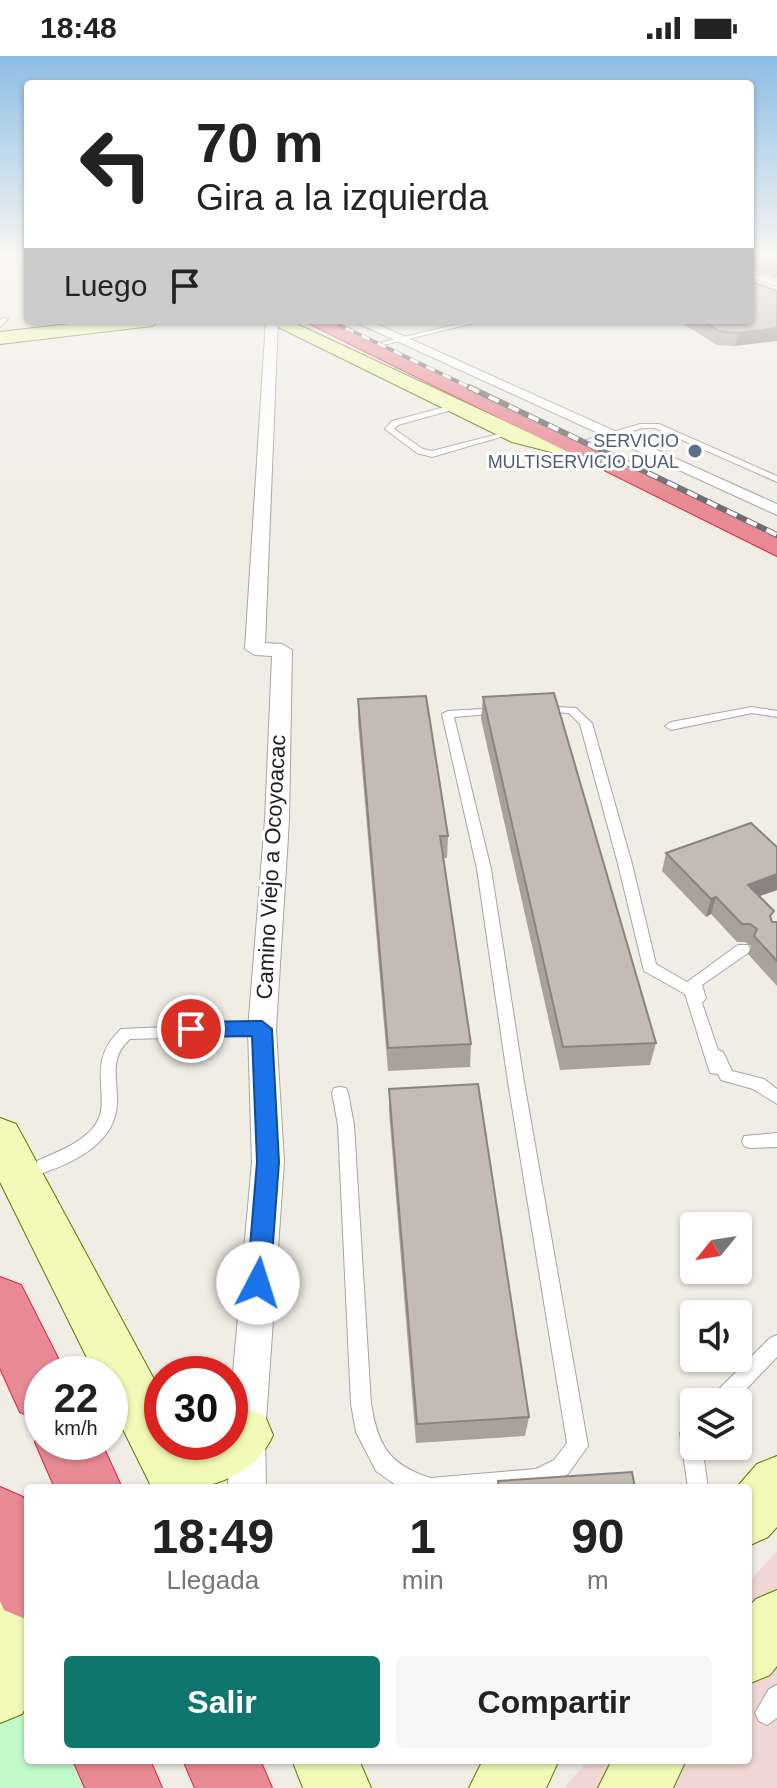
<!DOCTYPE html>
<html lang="es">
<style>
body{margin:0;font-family:Helvetica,sans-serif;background:#f6f6f6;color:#222;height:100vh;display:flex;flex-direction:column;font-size:30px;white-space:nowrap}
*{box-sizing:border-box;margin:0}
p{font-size:26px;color:#767676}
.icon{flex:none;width:44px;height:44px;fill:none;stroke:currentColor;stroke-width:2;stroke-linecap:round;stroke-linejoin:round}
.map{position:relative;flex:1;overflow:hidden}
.sheet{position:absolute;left:24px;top:1428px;width:728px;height:280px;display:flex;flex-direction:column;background:#fff;border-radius:8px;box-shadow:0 2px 6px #0004}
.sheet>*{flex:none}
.top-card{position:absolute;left:24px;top:24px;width:730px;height:244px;border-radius:8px;box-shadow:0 2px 6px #0004;background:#fff;color:#222;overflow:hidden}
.needle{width:52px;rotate:240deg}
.buttons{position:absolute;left:680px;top:1156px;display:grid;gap:16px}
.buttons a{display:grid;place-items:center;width:72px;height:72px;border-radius:8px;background:#fff;box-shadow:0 2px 6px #0004;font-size:40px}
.speed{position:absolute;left:24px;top:1300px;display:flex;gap:16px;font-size:40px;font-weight:700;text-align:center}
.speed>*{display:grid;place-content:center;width:104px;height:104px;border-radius:50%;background:#fff;box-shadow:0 2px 6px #0004;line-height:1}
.speed small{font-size:20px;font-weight:400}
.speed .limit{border:12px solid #d22;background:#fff;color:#111}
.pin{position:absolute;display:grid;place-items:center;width:68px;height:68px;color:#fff;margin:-34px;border:4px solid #fff;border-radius:50%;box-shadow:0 2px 8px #0007}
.me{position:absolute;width:88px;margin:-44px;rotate:5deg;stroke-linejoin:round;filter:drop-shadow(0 0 6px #0008)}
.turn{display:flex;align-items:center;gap:28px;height:168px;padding:0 40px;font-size:36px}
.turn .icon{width:104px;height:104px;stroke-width:2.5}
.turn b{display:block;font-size:56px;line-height:68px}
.then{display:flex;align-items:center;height:76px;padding:0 40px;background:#0003;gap:16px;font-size:30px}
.eta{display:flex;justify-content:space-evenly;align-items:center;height:136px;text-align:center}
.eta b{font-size:48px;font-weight:700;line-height:56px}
.button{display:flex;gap:16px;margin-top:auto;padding:16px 40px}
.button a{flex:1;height:92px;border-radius:8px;background:#0f766e;color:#fff;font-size:32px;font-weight:700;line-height:92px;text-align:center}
.button a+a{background:#f6f6f6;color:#222}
.status{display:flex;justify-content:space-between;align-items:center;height:56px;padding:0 40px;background:#fff;direction:ltr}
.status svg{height:22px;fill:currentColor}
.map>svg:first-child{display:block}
.commercial{fill:#f0d7d3}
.park{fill:#c0faca}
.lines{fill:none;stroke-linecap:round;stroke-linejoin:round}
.lane-casing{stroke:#a5a5a5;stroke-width:2}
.street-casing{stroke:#a5a5a5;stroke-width:2}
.secondary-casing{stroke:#607703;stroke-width:2}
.highway-casing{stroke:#dd2150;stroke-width:2}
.lane{fill:#fff;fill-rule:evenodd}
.street{fill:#fff;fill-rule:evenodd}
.secondary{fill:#f1fab7;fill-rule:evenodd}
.highway{fill:#e88a93;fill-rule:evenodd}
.rail-far1-casing{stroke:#6c6c6c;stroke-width:4}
.rail-casing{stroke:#6c6c6c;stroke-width:6}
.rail-far1{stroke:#fff;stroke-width:3;stroke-dasharray:9;stroke-linecap:butt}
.rail{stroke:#fff;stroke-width:4;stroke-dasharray:11;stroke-linecap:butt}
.wall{fill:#a9a29a}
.shaded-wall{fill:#89847d}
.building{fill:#c4bcb3;stroke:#89847d;stroke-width:2}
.route{fill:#1a73e8;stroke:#114b97;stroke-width:2}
.service-dot{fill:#5c6f8a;stroke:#fff;stroke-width:3}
.labels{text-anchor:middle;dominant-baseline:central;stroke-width:6;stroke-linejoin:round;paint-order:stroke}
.far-service-label{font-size:18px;fill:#4e5e75;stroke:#fff;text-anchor:end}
.street-label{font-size:22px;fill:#1e1e1e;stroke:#fff}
</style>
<div class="status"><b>18:48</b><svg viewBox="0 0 49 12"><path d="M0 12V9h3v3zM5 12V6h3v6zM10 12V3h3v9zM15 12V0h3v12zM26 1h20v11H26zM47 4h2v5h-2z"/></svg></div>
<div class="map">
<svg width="777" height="1732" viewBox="0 0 777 1732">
<rect width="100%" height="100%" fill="#efede4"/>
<!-- commercial -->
<path class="commercial" d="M 777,1495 L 777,1732 L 564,1732 L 589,1704 L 748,1704 L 748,1527 Z"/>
<!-- park -->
<path class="park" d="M 0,1491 L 28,1556 L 28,1704 L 91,1704 L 103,1732 L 0,1732 Z"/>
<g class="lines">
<defs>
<path id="lane" d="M 750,217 L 777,226 L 777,230 L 750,221 Z
M 3,262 L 8,263 L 0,271 L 0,265 Z
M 474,264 L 486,264 L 367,293 L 363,291 Z
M 456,348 L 460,350 L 459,352 L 398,369 L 394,373 L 423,393 L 432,395 L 510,375 L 514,377 L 432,401 L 417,397 L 385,373 L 392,365 Z
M 640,368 L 659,368 L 777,420 L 777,426 L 655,372 L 643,372 L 570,393 L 566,390 Z
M 539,650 L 576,652 L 592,667 L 632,808 L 656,908 L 687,926 L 738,889 L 748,889 L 750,893 L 748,897 L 702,929 L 706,942 L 702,947 L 718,994 L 723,996 L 732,1015 L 764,1023 L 777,1033 L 777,1048 L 753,1033 L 721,1024 L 718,1018 L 710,1017 L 685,938 L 644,915 L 618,808 L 580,668 L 569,657 L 535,655 L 535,651 Z
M 752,651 L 777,655 L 777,661 L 752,657 L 671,674 L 665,670 L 671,666 Z
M 498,652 L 504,655 L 502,657 L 454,661 L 491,813 L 524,1026 L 588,1390 L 568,1418 L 541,1432 L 400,1432 L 376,1415 L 356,1376 L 351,1348 L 338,1069 L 332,1037 L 334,1032 L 340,1031 L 346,1032 L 348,1037 L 354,1069 L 371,1348 C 378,1389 388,1408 430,1422 L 536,1413 L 554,1404 L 567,1387 L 508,1026 L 477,813 L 442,658 L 448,655 Z
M 262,967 L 267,969 L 270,973 L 267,977 L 262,979 L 130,983 C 108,1003 118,1022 117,1048 C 115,1087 75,1106 43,1117 L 37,1115 L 35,1110 L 37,1105 C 56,1096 78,1089 92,1073 C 117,1045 81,1010 121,973 Z
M 777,1077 L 777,1091 L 750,1092 L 744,1090 L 742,1085 L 744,1080 Z
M 777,1279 L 777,1301 L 734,1346 L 710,1346 L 713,1339 L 770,1282 Z
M 694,1362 L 694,1390 L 702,1390 L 708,1432 L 688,1432 L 680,1377 L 687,1365 Z
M 777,1629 L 777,1662 L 767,1669 L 759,1665 L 755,1657 L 769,1633 Z"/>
<path id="street" d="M 266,264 L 278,264 L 265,587 L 282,588 L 292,594 L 289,764 L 276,973 L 284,1106 L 265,1379 L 266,1432 L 228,1432 L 230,1350 L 252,1106 L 248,973 L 265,764 L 272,600 L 255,599 L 245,593 Z
M 351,264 L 368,264 L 777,448 L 777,459 Z"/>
<path id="secondary" d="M 104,264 L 161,264 L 152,270 L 0,288 L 0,276 Z
M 264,264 L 288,264 L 528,376 L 595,393 L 598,398 L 587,405 L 512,386 Z
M 0,1062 L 16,1068 L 162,1338 L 162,1386 L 230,1386 L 230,1358 L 246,1352 L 265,1360 L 273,1379 C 262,1405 237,1422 209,1429 L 210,1432 L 152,1432 L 110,1347 L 110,1318 L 95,1318 L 0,1126 Z
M 777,1400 L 777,1471 L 768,1481 L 748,1490 L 748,1432 L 736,1432 L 757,1408 Z
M 25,1495 L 28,1497 L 28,1647 L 22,1658 L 0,1667 L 0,1514 L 4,1504 Z
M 777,1534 L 777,1610 L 770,1619 L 748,1628 L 748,1551 L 756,1543 Z
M 292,1704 L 359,1704 L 371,1732 L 303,1732 Z
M 483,1704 L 559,1704 L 546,1732 L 469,1732 Z
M 612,1704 L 686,1704 L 673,1732 L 598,1732 Z"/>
<path id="highway" d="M 302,264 L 330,264 L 777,480 L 777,500 Z
M 0,1221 L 21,1229 L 66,1318 L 42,1318 L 42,1365 L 20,1356 L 0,1312 Z
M 42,1370 L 42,1386 L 101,1386 L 122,1432 L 55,1432 L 35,1386 Z
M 0,1431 L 23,1441 L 28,1451 L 28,1564 L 4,1554 L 0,1545 Z
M 73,1704 L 150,1704 L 162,1732 L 85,1732 Z
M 183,1704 L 260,1704 L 272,1732 L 195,1732 Z"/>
</defs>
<!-- lane casing -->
<use href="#lane" class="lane-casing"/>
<!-- street casing -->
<use href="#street" class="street-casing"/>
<!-- secondary casing -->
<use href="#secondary" class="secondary-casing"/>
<!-- highway casing -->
<use href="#highway" class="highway-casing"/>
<!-- lane -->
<use href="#lane" class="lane"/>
<!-- street -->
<use href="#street" class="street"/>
<!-- secondary -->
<use href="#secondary" class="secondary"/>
<!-- highway -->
<use href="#highway" class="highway"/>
<defs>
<path id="rail-far1" d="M 329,264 L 473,333"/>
<path id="rail" d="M 469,331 L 777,479"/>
</defs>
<!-- rail-far1 casing -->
<use href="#rail-far1" class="rail-far1-casing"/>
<!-- rail casing -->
<use href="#rail" class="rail-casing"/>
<!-- rail-far1 -->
<use href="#rail-far1" class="rail-far1"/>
<!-- rail -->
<use href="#rail" class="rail"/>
</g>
<!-- wall -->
<path class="wall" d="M 750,199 L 777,202 L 777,221 L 773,222 L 753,215 L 751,225 L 750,225 Z
M 677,264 L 750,264 L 735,290 L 717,289 Z
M 483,641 L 656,987 L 650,1009 L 560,1014 L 481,663 Z
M 358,643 L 448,780 L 447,802 L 443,802 L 471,988 L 470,1011 L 388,1015 L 358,665 Z
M 777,791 L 777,834 L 760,840 L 772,866 L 777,866 L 777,930 L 748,898 L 751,890 L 745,886 L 737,886 L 711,858 L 706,861 L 662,815 L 666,797 Z
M 389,1033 L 529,1361 L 525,1380 L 416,1387 L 389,1055 Z"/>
<!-- shaded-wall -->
<path class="shaded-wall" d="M 753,202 L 751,212 L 754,212 L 751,225 L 750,225 L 750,208 Z
M 776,209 L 777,209 L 777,221 L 773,222 Z
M 777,272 L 777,285 L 735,290 L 738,277 Z
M 777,818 L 777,834 L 743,846 L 748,829 Z
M 716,841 L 711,858 L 706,861 L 711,843 Z"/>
<!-- building -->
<path class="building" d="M 750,199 L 773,199 L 777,202 L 777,209 L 753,202 L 750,208 Z
M 750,225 L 777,235 L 777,272 L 738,277 L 719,275 L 701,264 L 750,264 Z
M 554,637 L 656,987 L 563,991 L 483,641 Z
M 426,640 L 448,780 L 440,780 L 471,988 L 388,992 L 358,643 Z
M 751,767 L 777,791 L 777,818 L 748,829 L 774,855 L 770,860 L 772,866 L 777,866 L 777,905 L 754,880 L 757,873 L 750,868 L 742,868 L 716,841 L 711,843 L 666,797 Z
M 478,1028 L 529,1361 L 417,1368 L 389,1033 Z
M 632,1416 L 635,1432 L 499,1432 L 498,1425 Z"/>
<!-- sky -->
<linearGradient id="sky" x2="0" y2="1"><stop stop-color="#8cbde4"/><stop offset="0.45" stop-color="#f8f7f3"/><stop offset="1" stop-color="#f8f7f3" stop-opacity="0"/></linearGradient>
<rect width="777" height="442" fill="url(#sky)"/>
<!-- route -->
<path class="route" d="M 262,965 L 272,973 L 279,1106 L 270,1227 L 267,1235 L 258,1238 L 250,1235 L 247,1227 L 257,1106 L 252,980 L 191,981 L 181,973 L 191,966 Z"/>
<!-- markers -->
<circle class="service-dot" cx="695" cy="395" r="8"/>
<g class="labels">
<!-- far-service labels -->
<g class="far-service-label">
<text x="679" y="385">SERVICIO<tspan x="679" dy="21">MULTISERVICIO DUAL</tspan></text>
</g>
<!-- street labels -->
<g class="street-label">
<text transform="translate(271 811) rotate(-87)">Camino Viejo a Ocoyoacac</text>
</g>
</g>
</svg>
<div class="buttons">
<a><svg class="needle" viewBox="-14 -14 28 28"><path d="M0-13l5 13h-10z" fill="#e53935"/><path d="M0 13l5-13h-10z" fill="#767676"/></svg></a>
<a><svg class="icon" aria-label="sound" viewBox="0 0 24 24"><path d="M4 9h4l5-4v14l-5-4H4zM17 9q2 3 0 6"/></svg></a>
<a><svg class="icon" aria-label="layers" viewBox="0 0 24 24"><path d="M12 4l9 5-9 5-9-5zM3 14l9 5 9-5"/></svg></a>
</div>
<div class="speed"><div>22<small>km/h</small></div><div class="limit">30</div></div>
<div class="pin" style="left:191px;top:973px;background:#d93025"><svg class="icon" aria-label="arrive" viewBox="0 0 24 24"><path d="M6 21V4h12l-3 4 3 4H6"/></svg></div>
<svg class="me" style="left:258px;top:1227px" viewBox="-20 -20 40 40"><circle r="19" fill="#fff"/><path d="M0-13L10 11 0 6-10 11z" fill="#1a73e8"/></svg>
<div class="top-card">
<div class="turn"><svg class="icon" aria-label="left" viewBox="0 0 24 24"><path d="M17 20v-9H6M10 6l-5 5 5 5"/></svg><div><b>70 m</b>Gira a la izquierda</div></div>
<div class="then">Luego<svg class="icon" aria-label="arrive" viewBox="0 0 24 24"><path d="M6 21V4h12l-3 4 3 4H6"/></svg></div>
</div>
<section class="sheet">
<div class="eta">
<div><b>18:49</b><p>Llegada</p></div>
<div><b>1</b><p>min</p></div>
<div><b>90</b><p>m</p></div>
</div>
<div class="button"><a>Salir</a><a>Compartir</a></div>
</section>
</div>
